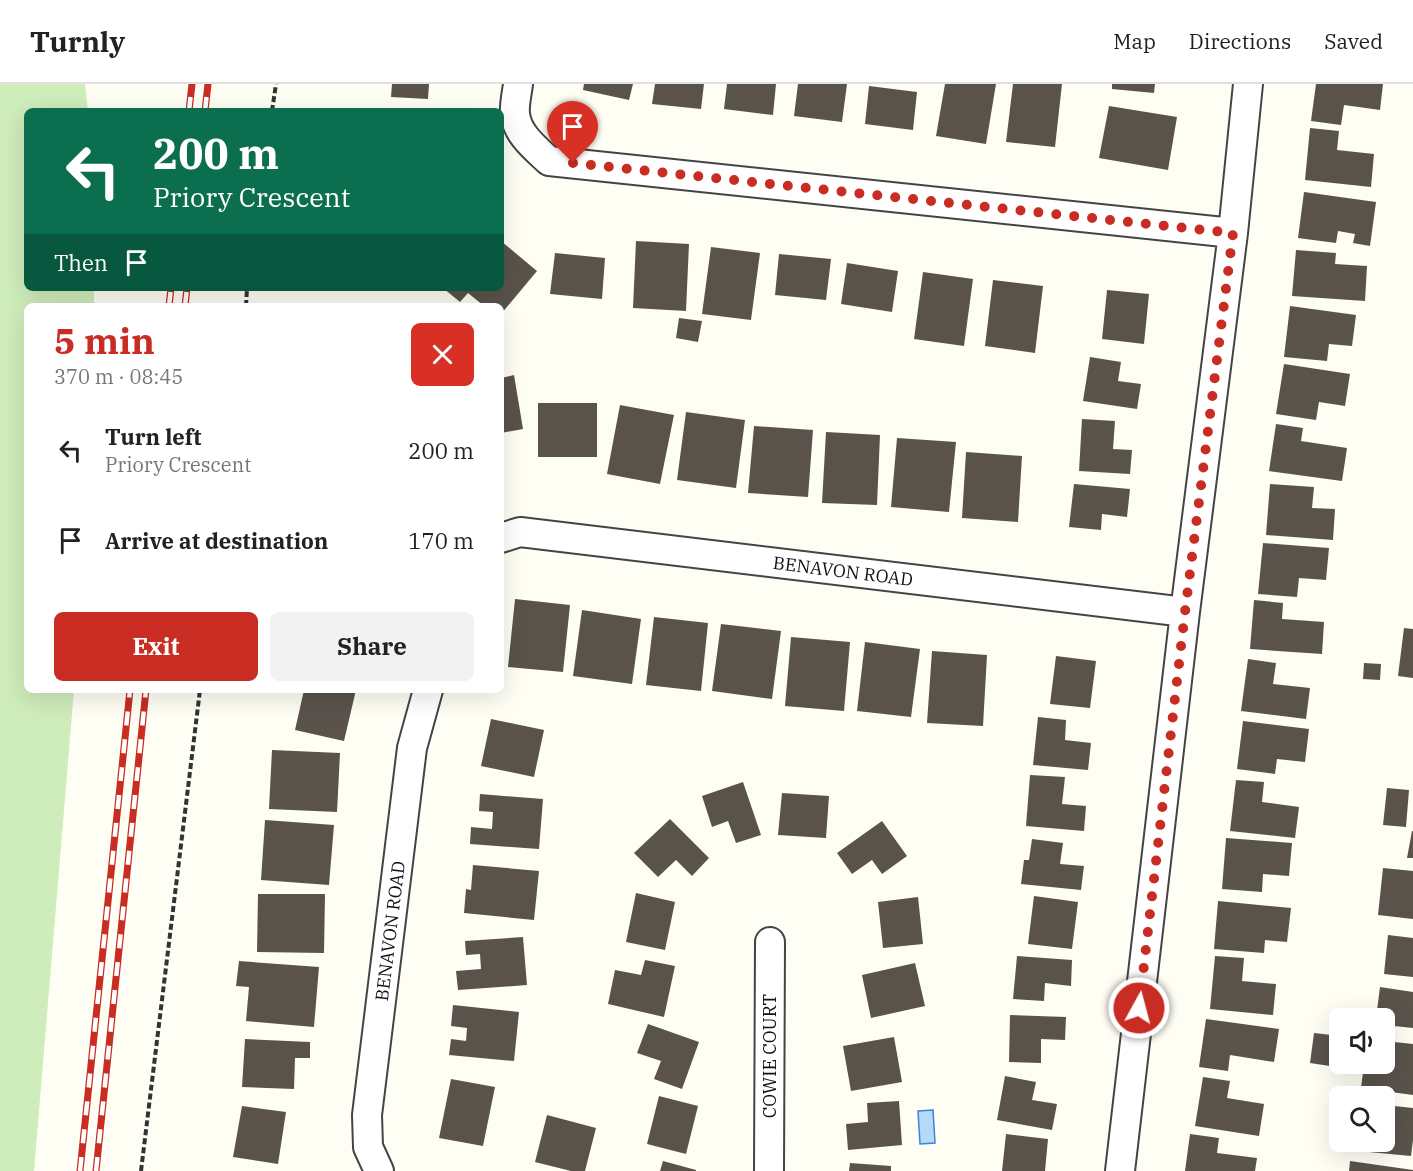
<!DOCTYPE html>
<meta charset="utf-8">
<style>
body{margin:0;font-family:"IBM Plex Serif",serif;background:#f2f2f2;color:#222;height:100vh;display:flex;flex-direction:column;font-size:22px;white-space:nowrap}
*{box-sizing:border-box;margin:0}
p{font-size:20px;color:#767676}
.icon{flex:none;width:33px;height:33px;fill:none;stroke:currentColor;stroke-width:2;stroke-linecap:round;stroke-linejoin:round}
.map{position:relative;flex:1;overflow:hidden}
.panel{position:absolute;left:24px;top:219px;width:480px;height:390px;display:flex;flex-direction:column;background:#fff;border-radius:9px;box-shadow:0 6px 24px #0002}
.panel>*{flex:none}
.banner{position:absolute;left:24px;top:24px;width:480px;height:183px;border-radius:9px;box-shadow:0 6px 24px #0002;background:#0b6e4f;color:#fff;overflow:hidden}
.tools{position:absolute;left:1329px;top:924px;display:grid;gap:12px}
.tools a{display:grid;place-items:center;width:66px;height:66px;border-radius:9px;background:#fff;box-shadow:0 6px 24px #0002;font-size:30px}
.pin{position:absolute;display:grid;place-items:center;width:51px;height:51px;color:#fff;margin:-62px -26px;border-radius:50% 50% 50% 0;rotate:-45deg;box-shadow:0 0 6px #0007}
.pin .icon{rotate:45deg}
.me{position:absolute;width:66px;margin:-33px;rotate:7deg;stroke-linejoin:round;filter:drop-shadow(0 0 4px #0008)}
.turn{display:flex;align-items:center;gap:21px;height:126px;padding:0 30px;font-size:27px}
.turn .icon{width:78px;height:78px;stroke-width:2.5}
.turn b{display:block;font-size:42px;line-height:51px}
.then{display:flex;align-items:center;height:57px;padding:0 30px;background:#0003;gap:12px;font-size:22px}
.round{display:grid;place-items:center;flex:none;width:63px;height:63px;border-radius:9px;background:#f2f2f2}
.summary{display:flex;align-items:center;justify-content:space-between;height:102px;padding:0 30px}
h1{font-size:36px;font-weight:700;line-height:45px;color:#c82c22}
.primary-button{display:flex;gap:12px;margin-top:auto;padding:12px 30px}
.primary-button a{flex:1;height:69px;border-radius:9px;background:#c82c22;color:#fff;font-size:24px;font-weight:700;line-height:69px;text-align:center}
.primary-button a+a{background:#f2f2f2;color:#222}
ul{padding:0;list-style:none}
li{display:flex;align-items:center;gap:18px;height:90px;padding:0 30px}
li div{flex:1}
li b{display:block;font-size:22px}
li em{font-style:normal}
header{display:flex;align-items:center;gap:36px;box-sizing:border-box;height:84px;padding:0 30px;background:#fff;border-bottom:2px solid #e0e0e0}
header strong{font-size:28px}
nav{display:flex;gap:33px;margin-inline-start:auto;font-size:21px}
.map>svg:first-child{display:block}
.green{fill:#cfecbb}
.water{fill:#b7d9f9;stroke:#3b85d3;stroke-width:1.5}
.building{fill:#5a534c}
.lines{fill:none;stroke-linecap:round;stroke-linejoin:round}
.street-casing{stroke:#444;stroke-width:32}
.path{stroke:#333;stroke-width:4;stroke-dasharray:6 3;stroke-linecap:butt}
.street{stroke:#fff;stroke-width:28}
.rail-casing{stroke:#c82c22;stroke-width:7}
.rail{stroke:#fff;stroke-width:4.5;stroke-dasharray:14;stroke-linecap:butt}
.route{stroke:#c82c22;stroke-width:10;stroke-dasharray:0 18}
.labels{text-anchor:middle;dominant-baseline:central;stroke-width:6;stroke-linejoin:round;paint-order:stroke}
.street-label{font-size:18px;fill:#111;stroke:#fff}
</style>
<header>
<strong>Turnly</strong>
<nav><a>Map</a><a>Directions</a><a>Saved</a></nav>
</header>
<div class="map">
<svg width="1413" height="1087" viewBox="0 0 1413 1087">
<rect width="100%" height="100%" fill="#fffef4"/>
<!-- green -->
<path class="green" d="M 0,0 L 85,0 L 88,27 L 27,27 L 27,204 L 94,204 L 94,222 L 27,222 L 27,606 L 74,606 L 34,1087 L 0,1087 Z"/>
<!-- water -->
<path class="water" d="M 933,1026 L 935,1059 L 920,1060 L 918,1027 Z"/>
<!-- building -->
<path class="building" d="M 392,0 L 429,0 L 428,15 L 391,13 Z
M 584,0 L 633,0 L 629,16 L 583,6 Z
M 655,0 L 704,0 L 701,25 L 652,20 Z
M 727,0 L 776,0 L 773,31 L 724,25 Z
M 798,0 L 847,0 L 842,38 L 794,32 Z
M 945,0 L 996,0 L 986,60 L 936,52 Z
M 1013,0 L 1062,0 L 1055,63 L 1006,58 Z
M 1112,0 L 1155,0 L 1154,9 L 1112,5 Z
M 1316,0 L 1383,0 L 1380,26 L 1344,21 L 1341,41 L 1311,37 Z
M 869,2 L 917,8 L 913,46 L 865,40 Z
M 1109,22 L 1177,33 L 1168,86 L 1099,74 Z
M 1310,44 L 1339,47 L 1337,66 L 1374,70 L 1371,103 L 1305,96 Z
M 1304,108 L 1376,118 L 1370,162 L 1353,159 L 1355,150 L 1338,147 L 1336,159 L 1298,154 Z
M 501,157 L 537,187 L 501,230 L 501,222 L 484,222 L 468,209 L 460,218 L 443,204 L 501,204 Z
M 636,157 L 689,160 L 686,227 L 633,224 Z
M 711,163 L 760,169 L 751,236 L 702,230 Z
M 1296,166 L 1336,169 L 1335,180 L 1367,182 L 1365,217 L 1292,212 Z
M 555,169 L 605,174 L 602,215 L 550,210 Z
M 779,170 L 831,175 L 826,216 L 775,211 Z
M 847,179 L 898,187 L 892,228 L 841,220 Z
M 923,188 L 973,195 L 964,262 L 914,255 Z
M 993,196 L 1043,202 L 1035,269 L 985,262 Z
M 1107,206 L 1149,210 L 1144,260 L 1102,255 Z
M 1290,222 L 1356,231 L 1352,262 L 1329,260 L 1327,277 L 1284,273 Z
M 679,234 L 702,237 L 698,258 L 676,254 Z
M 1090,273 L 1121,278 L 1118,297 L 1141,300 L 1137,325 L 1083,317 Z
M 1284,280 L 1350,290 L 1345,322 L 1319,318 L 1316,336 L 1276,330 Z
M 514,291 L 523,345 L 501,349 L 501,294 Z
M 538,319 L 597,319 L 597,373 L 538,373 Z
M 620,321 L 674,331 L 660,400 L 607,390 Z
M 686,328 L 745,336 L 736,404 L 677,396 Z
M 1082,335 L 1115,337 L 1113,365 L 1132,366 L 1130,390 L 1079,387 Z
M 1276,340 L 1303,344 L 1301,357 L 1347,364 L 1342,397 L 1269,387 Z
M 754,342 L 813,346 L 808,413 L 748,409 Z
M 826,348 L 880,351 L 877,421 L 822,419 Z
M 897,354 L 956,358 L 949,428 L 891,423 Z
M 966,368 L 1022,372 L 1018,438 L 962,434 Z
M 1074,400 L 1130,405 L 1127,433 L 1102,430 L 1101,446 L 1069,443 Z
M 1270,400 L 1314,403 L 1312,424 L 1335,425 L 1333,456 L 1266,451 Z
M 1263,459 L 1329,464 L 1326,496 L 1299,494 L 1297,513 L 1258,510 Z
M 515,515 L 570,521 L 563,588 L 508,583 Z
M 1254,516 L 1283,519 L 1282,535 L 1324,538 L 1322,570 L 1250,565 Z
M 582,526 L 641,535 L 632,600 L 573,592 Z
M 654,533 L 708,539 L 701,607 L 646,601 Z
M 721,540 L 781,547 L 772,615 L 712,607 Z
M 1404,544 L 1413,545 L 1413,594 L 1398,592 Z
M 791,553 L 850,558 L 844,627 L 785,622 Z
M 865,558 L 920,565 L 911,633 L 857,627 Z
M 932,567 L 987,571 L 983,642 L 927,639 Z
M 1056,572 L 1096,577 L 1090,624 L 1050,620 Z
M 1248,575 L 1276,579 L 1273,600 L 1310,604 L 1306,635 L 1241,627 Z
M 1364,579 L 1381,580 L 1380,596 L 1363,595 Z
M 304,606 L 356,606 L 344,657 L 295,646 Z
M 1038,633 L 1066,636 L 1065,656 L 1091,659 L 1088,686 L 1033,681 Z
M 491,635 L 544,646 L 534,693 L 481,682 Z
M 1243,637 L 1309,645 L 1305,678 L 1277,675 L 1275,690 L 1237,685 Z
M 272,666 L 340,669 L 337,728 L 269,725 Z
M 1030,691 L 1065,693 L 1062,720 L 1086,722 L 1084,747 L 1026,742 Z
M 1236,696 L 1264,698 L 1262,718 L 1299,723 L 1295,754 L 1230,747 Z
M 743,698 L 761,751 L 736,759 L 728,737 L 712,743 L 702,712 Z
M 1387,704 L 1409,706 L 1406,743 L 1383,741 Z
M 782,709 L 829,712 L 826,754 L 778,751 Z
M 480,710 L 543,715 L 539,765 L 470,760 L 471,743 L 492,745 L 493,728 L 479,727 Z
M 670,735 L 709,774 L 692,792 L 676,776 L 658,793 L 634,769 Z
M 265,736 L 334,741 L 329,801 L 261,796 Z
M 882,737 L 907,772 L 882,790 L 872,776 L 852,790 L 837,769 Z
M 1412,747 L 1413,747 L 1413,774 L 1407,774 Z
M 1226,754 L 1292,759 L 1289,792 L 1263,790 L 1262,808 L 1222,805 Z
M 1032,755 L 1063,759 L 1060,780 L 1084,782 L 1081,806 L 1021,800 L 1024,776 L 1029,776 Z
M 473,781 L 539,787 L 534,836 L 464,829 L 466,805 L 471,806 Z
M 1383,784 L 1413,787 L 1413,835 L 1378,831 Z
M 636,809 L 675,818 L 665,866 L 626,858 Z
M 258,810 L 325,810 L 324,869 L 257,868 Z
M 1034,812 L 1078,818 L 1072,865 L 1028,860 Z
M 918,813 L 923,860 L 883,864 L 878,818 Z
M 1218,817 L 1291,824 L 1287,858 L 1265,856 L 1264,869 L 1214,865 Z
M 1388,851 L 1413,854 L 1413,893 L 1384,890 Z
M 523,853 L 527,901 L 458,906 L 456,887 L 481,885 L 480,870 L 466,871 L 465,857 Z
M 1017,872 L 1072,876 L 1071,902 L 1045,899 L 1044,917 L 1013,915 Z
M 1215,872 L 1244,874 L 1242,897 L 1276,900 L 1273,931 L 1210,925 Z
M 645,876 L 675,882 L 664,933 L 608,920 L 615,886 L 641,891 Z
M 239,877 L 319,883 L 314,943 L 246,937 L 249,903 L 236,902 Z
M 915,879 L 925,922 L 871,934 L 862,891 Z
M 1380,903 L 1413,908 L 1413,944 L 1384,941 L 1384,934 L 1376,934 Z
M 453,921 L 519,928 L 514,977 L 449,971 L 451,955 L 466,957 L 467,944 L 451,942 Z
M 1010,931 L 1066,933 L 1065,956 L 1041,955 L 1041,979 L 1009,978 Z
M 1206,935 L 1279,945 L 1274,978 L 1230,971 L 1228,987 L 1199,983 Z
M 648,940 L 699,958 L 682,1005 L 654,995 L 661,977 L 637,969 Z
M 1314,949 L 1340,952 L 1340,980 L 1343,980 L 1343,984 L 1310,979 Z
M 894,953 L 902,998 L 851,1007 L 843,962 Z
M 245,955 L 310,958 L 310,974 L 295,974 L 294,1005 L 242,1003 Z
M 1394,958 L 1413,960 L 1413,1011 L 1361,1004 L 1364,980 L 1384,980 L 1384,972 L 1392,972 Z
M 1005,992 L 1036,998 L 1032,1016 L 1057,1020 L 1052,1046 L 997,1036 Z
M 1203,993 L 1230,997 L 1227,1014 L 1264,1020 L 1259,1052 L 1195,1042 Z
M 451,995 L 495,1003 L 483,1062 L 439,1054 Z
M 659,1012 L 698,1022 L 686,1070 L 647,1060 Z
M 899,1017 L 902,1061 L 848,1066 L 846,1040 L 868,1038 L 867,1019 Z
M 1384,1021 L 1413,1024 L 1413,1056 L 1411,1072 L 1348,1066 L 1348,1058 L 1384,1058 Z
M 242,1022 L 286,1028 L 278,1080 L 233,1073 Z
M 547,1031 L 596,1044 L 585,1087 L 571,1087 L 535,1078 Z
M 1006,1050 L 1048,1055 L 1045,1087 L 1002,1087 Z
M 1190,1050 L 1219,1054 L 1217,1069 L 1257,1074 L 1255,1087 L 1185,1087 Z
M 663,1077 L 696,1086 L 696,1087 L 660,1087 Z
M 1350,1077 L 1413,1086 L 1413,1087 L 1349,1087 Z
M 850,1079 L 891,1082 L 891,1087 L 849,1087 Z"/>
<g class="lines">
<defs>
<path id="street" d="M 518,0 C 517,9 514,21 515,30 C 517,50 535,64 549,77 L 1233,149
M 501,454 L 520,448 L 1185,528
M 379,1087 L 368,1063 L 367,1031 L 412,664 L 428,606
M 769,1087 L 770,858
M 1120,1087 L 1185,528 L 1233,149 L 1248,0"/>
</defs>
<!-- street casing -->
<use href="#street" class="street-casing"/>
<!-- path -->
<path class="path" d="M 272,27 L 276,0
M 246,222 L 247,204
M 141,1087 L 200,606"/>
<!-- street -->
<use href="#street" class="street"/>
<defs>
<path id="rail" d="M 189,27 L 192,0
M 205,27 L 208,0
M 169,222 L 171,204
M 185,222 L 187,204
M 80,1087 L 130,606
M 96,1087 L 146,606"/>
</defs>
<!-- rail casing -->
<use href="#rail" class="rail-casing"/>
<!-- rail -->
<use href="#rail" class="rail"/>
</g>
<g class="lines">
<!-- route -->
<path class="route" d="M 573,79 L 1233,149 L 1185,528 L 1139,924"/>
</g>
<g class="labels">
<!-- street labels -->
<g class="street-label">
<text transform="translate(843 487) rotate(7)">BENAVON ROAD</text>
<text transform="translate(390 847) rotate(-83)">BENAVON ROAD</text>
<text transform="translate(769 972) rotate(-90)">COWIE COURT</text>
</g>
</g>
</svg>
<div class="tools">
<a><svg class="icon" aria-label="sound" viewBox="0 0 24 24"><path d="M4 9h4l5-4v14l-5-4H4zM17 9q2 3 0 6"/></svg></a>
<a><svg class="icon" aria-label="search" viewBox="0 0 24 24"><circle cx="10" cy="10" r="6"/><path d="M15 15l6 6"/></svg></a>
</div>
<div class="pin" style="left:573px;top:79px;background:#d93025"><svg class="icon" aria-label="arrive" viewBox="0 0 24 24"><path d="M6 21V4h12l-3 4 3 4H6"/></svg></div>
<svg class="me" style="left:1139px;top:924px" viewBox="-20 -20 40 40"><circle r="17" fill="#c82c22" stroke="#fff" stroke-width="3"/><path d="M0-11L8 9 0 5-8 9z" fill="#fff"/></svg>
<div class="banner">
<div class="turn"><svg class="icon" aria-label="left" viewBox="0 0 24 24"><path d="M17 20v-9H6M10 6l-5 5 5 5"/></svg><div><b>200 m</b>Priory Crescent</div></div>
<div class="then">Then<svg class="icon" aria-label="arrive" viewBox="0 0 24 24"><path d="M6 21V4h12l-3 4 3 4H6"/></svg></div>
</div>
<section class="panel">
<div class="summary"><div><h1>5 min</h1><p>370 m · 08:45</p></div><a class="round" style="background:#d93025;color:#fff"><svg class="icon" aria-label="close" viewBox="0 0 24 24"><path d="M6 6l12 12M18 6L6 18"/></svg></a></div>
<ul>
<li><svg class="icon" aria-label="left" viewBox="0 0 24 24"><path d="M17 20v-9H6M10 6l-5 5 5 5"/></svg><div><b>Turn left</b><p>Priory Crescent</p></div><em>200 m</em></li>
<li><svg class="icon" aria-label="arrive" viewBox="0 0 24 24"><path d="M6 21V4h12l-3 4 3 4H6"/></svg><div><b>Arrive at destination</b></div><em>170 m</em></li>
</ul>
<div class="primary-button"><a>Exit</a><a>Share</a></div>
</section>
</div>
